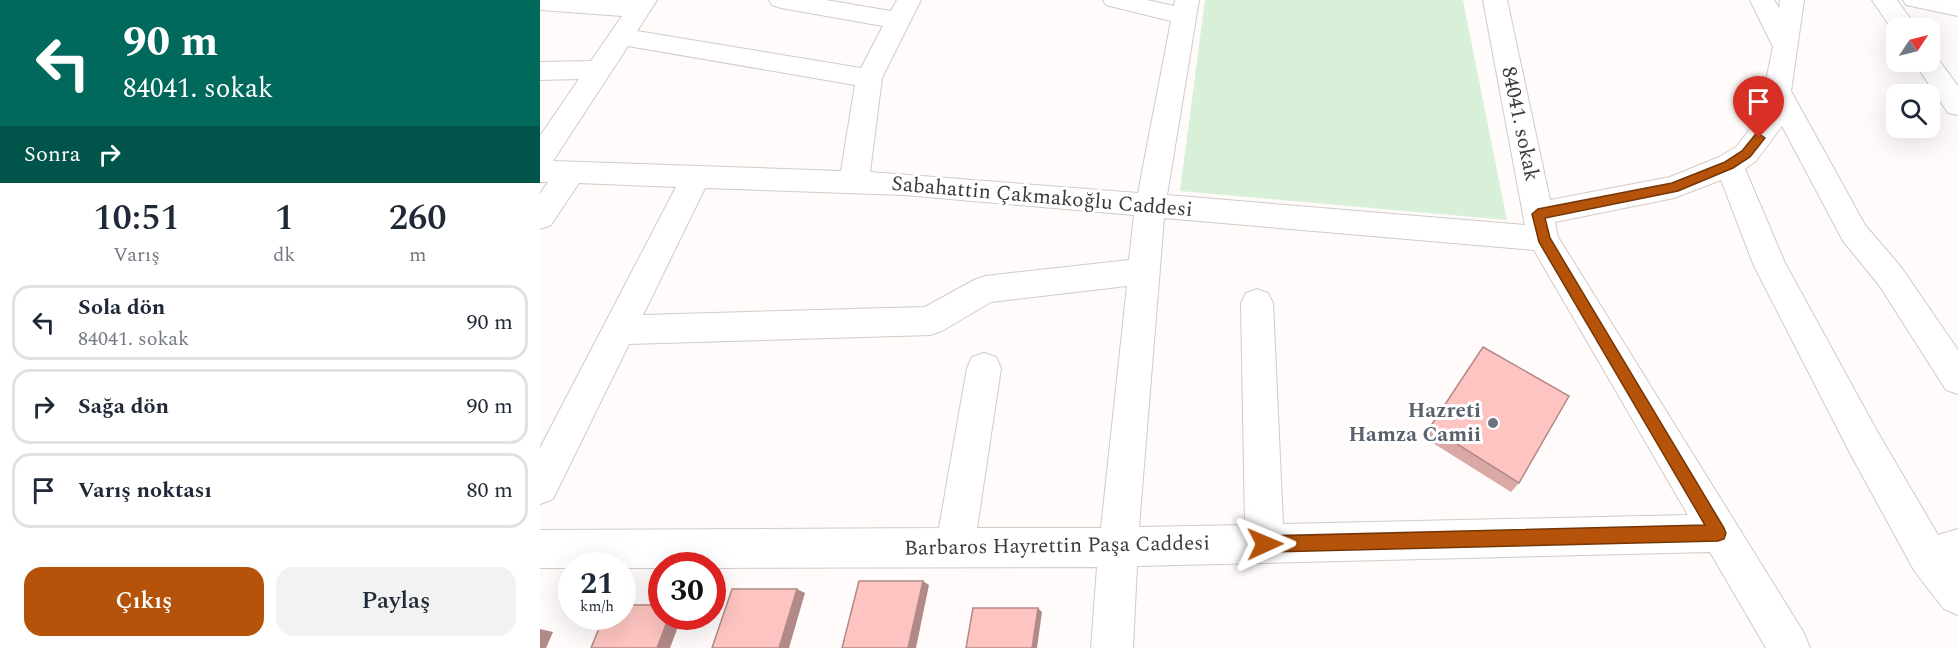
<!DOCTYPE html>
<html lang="tr">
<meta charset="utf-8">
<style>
body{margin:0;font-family:Spectral,serif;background:#f2f2f3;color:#1f2937;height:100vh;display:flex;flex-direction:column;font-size:22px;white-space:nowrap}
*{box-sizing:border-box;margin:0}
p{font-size:20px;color:#747a83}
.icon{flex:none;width:33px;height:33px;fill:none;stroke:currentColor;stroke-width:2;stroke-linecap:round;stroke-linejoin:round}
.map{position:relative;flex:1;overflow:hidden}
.sheet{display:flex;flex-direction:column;background:#fff;width:540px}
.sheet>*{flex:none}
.banner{background:#00695c;color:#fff;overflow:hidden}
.needle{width:39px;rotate:55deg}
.tools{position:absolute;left:1346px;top:18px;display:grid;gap:12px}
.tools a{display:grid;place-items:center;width:54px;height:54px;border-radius:12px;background:#fff;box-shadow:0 6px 24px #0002;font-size:30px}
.speed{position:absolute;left:18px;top:552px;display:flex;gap:12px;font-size:30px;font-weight:700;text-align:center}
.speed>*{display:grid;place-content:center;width:78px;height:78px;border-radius:50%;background:#fff;box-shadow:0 6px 24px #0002;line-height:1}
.speed small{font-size:15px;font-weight:400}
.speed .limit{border:9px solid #d22;background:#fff;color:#111}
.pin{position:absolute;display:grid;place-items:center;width:51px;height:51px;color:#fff;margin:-62px -26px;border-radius:50% 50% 50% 0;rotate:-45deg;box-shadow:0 0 6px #0007}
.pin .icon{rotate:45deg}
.me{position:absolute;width:66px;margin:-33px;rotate:89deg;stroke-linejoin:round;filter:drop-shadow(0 0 4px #0008)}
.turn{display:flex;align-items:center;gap:21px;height:126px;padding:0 24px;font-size:27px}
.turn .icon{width:78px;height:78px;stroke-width:2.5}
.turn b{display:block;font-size:42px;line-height:51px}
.then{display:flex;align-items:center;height:57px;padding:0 24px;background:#0003;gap:12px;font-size:22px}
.eta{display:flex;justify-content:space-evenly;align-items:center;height:102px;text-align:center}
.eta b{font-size:36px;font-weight:600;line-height:42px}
.cta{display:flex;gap:12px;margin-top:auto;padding:12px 24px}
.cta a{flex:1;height:69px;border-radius:18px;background:#b45309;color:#fff;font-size:24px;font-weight:600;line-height:69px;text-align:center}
.cta a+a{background:#f2f2f3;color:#1f2937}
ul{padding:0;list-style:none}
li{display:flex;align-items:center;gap:18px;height:75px;margin:0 12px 9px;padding:0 12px;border:3px solid #e0e1e3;border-radius:18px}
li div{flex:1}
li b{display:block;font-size:22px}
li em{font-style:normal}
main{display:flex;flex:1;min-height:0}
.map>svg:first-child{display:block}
.green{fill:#d8f0d8}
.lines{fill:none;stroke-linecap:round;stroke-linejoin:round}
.minor-casing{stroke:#d2cac7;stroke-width:2}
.minor{fill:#fff;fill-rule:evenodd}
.wall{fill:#daa9a6}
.shaded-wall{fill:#b18987}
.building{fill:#fdc4c1;stroke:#b18987;stroke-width:1.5}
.route{fill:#b45309;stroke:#753606;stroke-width:1.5}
.worship-dot{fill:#6b7280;stroke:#fff;stroke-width:2}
.labels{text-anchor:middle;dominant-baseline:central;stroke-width:6;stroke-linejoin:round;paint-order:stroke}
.street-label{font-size:21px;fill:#3d3a39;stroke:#fff}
.worship-label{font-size:21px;font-weight:bold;fill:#5b616d;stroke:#fff;text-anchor:end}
</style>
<main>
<section class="sheet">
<div class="banner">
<div class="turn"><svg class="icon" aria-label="left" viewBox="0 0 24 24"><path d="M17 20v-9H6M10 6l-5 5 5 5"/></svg><div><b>90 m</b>84041. sokak</div></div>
<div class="then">Sonra<svg class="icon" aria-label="right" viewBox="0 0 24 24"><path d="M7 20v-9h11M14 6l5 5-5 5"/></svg></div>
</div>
<div class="eta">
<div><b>10:51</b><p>Varış</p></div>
<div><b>1</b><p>dk</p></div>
<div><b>260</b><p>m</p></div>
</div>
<ul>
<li><svg class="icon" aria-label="left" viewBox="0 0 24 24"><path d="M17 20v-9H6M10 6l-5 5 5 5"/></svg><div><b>Sola dön</b><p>84041. sokak</p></div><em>90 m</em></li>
<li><svg class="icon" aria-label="right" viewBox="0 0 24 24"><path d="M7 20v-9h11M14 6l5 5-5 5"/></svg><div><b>Sağa dön</b></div><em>90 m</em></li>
<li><svg class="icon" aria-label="arrive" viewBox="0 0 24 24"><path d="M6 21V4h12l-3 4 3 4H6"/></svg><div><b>Varış noktası</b></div><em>80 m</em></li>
</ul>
<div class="cta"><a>Çıkış</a><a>Paylaş</a></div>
</section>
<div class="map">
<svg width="1418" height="648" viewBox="0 0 1418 648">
<rect width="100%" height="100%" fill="#fefbfa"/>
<!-- green -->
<path class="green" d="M 665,0 L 923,0 L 967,220 L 640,191 Z"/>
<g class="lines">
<defs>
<path id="minor" d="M 0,0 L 117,0 L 97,31 L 321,68 L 343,26 L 241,8 L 232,5 L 229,0 L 286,0 L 351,11 L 357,0 L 381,0 L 342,78 L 330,172 L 598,193 L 631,21 L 566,5 L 563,0 L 607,0 L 634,6 L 635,0 L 659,0 L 627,195 L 985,225 L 943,0 L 967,0 L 1010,200 L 1130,177 L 1179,157 L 1196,147 L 1218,119 L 1233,47 L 1210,0 L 1234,0 L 1239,8 L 1240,0 L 1264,0 L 1251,91 L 1325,225 L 1361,267 L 1418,350 L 1418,394 L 1406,390 L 1339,285 L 1303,241 L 1242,126 L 1216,161 L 1205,169 L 1245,263 L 1337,431 L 1398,535 L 1418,529 L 1418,615 L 1404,609 L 1375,572 L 1311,455 L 1214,266 L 1181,180 L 1134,198 L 1015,222 L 1018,237 L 1264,633 L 1270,648 L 1226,648 L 1170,552 L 597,566 L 593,648 L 551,648 L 557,567 L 172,568 L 172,566 L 122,566 L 122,568 L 82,568 L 82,566 L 32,566 L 32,568 L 0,568 L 0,530 L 399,528 L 427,368 L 432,357 L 444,353 L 456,357 L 461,368 L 437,528 L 561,528 L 587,286 L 451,302 L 402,331 L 390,335 L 89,344 L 13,499 L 0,504 L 0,448 L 136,187 L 39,183 L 11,225 L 0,229 L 0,194 L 8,182 L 0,182 L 0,136 L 39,79 L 0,80 L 0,62 L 51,61 L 82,16 L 0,10 ZM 88,46 L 315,85 L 301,171 L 13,161 ZM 165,188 L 364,195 L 594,215 L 589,260 L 445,276 L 434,280 L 385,307 L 103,315 ZM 624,218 L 994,250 L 1148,515 L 743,524 L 733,303 L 728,293 L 717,289 L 706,293 L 701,303 L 705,525 L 599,527 Z
M 1332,0 L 1357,0 L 1377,28 L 1356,28 L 1355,34 Z
M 1363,0 L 1418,0 L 1418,16 L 1366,5 Z
M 1389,54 L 1396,56 L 1418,86 L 1418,115 L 1408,113 L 1374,62 L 1389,62 Z"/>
</defs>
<!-- minor casing -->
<use href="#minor" class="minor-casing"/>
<!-- minor -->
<use href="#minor" class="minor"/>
</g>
<!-- wall -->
<path class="wall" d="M 890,427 L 979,483 L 971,492 L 885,438 Z"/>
<!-- shaded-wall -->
<path class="shaded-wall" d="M 383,581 L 389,585 L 376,648 L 368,648 Z
M 257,589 L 265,593 L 249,648 L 239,648 Z
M 498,608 L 502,612 L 497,648 L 492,648 Z
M 129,616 L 142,616 L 130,648 L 117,648 Z
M 0,629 L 13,632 L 6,648 L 0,648 Z"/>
<!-- building -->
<path class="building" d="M 943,347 L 1029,396 L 979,483 L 890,427 Z
M 319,581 L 383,581 L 368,648 L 302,648 Z
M 192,589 L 257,589 L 239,648 L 172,648 Z
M 82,605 L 122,605 L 122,616 L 129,616 L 117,648 L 51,648 L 64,616 L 82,616 Z
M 433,608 L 498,608 L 492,648 L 426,648 Z"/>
<!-- route -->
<path class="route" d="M 1219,134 L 1225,138 L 1210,157 L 1193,168 L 1138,191 L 1005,218 L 1010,238 L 1184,528 L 1186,533 L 1184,539 L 1178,541 L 725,552 L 720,549 L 717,544 L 720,538 L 725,536 L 1165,525 L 999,242 L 992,214 L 998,209 L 1132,183 L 1185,162 L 1202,151 L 1215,135 Z"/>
<!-- markers -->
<circle class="worship-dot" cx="953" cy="423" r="6"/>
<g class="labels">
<!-- street labels -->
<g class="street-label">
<text transform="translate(980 124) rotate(78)">84041. sokak</text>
<text transform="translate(502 197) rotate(5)">Sabahattin Çakmakoğlu Caddesi</text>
<text transform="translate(517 546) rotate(-1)">Barbaros Hayrettin Paşa Caddesi</text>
</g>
<!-- worship labels -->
<g class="worship-label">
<text x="941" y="411">Hazreti<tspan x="941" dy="24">Hamza Camii</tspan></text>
</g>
</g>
</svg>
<div class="tools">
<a><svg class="needle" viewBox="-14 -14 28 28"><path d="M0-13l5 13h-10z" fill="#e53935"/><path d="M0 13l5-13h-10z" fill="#747a83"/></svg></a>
<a><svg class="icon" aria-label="search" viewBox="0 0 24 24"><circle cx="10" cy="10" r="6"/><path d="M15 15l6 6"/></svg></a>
</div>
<div class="speed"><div>21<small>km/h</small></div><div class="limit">30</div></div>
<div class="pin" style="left:1219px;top:138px;background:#d93025"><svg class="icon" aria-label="arrive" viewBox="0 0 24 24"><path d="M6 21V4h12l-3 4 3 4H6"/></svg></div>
<svg class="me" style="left:725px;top:544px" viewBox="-20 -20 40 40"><path d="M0-17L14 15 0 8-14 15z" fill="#b45309" stroke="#fff" stroke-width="4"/></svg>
</div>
</main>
